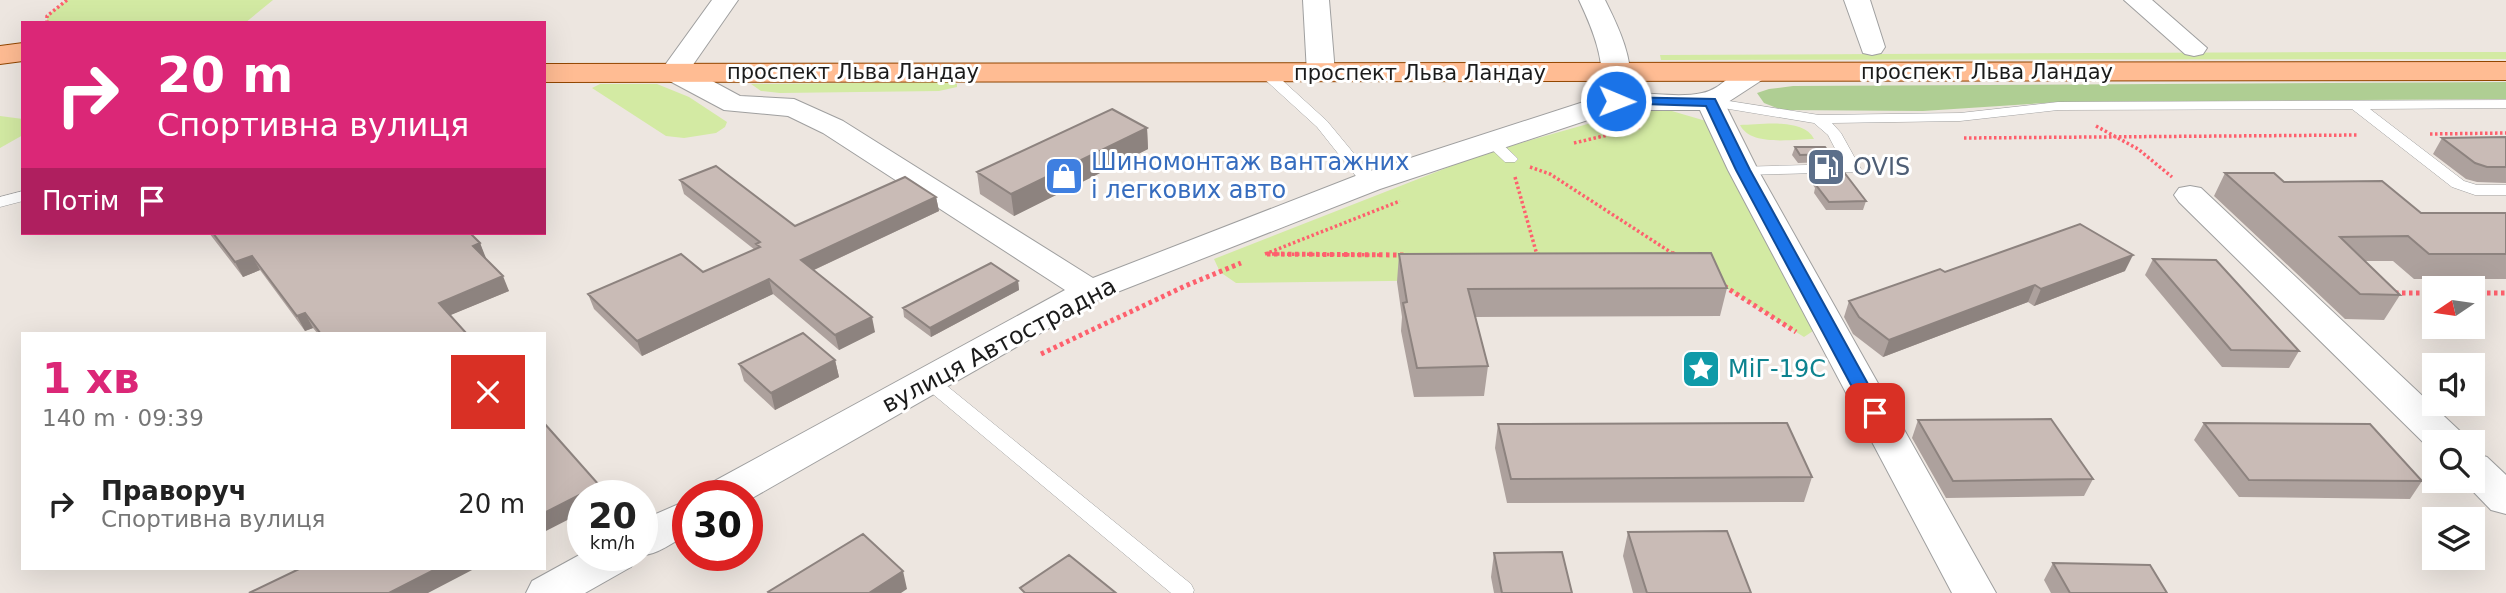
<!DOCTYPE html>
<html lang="uk">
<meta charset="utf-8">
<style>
body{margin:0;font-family:"DejaVu Sans",sans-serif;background:#f6f6f6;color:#222;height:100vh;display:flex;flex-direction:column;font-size:26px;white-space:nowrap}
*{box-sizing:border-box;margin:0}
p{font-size:23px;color:#767676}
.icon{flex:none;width:38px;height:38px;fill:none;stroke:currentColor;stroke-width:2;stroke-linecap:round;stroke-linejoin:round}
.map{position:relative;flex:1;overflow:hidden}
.side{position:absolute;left:21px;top:332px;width:525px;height:238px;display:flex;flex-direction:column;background:#fff;border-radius:0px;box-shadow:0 7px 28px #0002}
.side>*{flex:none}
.top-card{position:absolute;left:21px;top:21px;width:525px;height:214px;border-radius:0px;box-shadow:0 7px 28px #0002;background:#db2777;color:#fff;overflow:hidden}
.needle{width:46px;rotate:257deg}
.fabs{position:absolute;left:2422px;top:276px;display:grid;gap:14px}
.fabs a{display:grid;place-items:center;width:63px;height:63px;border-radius:0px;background:#fff;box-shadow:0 7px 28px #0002;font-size:35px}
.speed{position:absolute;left:567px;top:480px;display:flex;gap:14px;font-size:35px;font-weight:700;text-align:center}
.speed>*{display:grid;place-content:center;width:91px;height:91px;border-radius:50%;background:#fff;box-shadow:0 7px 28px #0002;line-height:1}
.speed small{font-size:18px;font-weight:400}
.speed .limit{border:10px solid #d22;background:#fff;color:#111}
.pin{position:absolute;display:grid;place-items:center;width:60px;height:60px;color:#fff;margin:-30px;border-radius:14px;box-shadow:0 4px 10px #0006}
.me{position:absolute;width:77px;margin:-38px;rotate:91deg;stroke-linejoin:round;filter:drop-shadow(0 0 5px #0008)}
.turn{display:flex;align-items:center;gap:24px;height:147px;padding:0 21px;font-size:32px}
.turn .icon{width:91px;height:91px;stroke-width:2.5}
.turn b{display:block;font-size:49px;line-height:60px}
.then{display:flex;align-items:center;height:66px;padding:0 21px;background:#0003;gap:14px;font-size:26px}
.round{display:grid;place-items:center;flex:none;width:74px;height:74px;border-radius:0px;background:#f6f6f6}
.overview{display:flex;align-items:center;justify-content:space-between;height:119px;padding:0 21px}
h1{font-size:42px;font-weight:600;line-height:52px;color:#db2777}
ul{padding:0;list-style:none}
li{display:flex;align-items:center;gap:21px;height:105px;padding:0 21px}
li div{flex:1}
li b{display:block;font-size:26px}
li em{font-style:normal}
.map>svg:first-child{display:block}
.grass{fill:#d3eaa3}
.forest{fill:#afce93}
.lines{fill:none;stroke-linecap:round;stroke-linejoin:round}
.lane-casing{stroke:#9f9f9f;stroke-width:1}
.street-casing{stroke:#9f9f9f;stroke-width:2}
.primary-casing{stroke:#924600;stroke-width:2}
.path-far1{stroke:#fe606d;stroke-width:3.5;stroke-dasharray:2.5 2.5;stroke-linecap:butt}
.path{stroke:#fe606d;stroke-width:5;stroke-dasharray:3.5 3.5;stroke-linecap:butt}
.lane{fill:#fff;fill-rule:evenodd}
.street{fill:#fff;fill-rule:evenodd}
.primary{fill:#ffbc93;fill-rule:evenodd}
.wall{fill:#ada19d}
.shaded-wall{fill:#8d837f}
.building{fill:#c9bbb6;stroke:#8d837f;stroke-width:2}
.route{fill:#1a73e8;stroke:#114b97;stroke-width:2}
.labels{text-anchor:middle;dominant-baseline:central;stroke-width:6;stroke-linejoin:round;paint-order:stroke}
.far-street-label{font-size:21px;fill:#1b1b1b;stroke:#fff}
.shop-label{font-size:24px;fill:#366cbe;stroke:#fff;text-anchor:start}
.service-label{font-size:24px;fill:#4e5e75;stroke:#fff;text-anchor:start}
.street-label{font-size:24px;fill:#1b1b1b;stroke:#fff}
.culture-label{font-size:24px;fill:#0d838f;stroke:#fff;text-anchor:start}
</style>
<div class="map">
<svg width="2506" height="593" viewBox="0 0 2506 593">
<rect width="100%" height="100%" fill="#ede6e0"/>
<!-- grass -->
<path class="grass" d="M 67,0 L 273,0 L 245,23 L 47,23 L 47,16 Z
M 2339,52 L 2506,52 L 2506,59 L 1661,60 L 1660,55 Z
M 952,82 L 957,84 L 957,87 L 939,91 L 780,93 L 761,91 L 751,84 Z
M 600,84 L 657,84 L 689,97 L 727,122 L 725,127 L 716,133 L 684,138 L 666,136 L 592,88 Z
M 1665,109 L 1706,121 L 1816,329 L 1804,337 L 1709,277 L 1236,283 L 1220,272 L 1214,259 L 1482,154 L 1637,110 Z
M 0,116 L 23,119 L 23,135 L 0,148 Z
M 1740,125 C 1760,125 1804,117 1814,139 C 1794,139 1751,147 1740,125 Z"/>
<!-- forest -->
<path class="forest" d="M 2506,82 L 2506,99 L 2060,102 L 1923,111 L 1782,110 L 1764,103 L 1757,93 L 1769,89 L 1793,86 Z"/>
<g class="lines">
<defs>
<path id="lane" d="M 1266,69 L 1271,70 L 1327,121 L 1375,179 L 1377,182 L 1375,185 L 1363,185 L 1317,127 L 1261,76 L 1259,73 Z
M 1710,98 L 1819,115 L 1960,113 L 2058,102 L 2506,100 L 2506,108 L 2370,109 L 2464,181 L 2477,185 L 2506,185 L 2506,195 L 2475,195 L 2452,187 L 2352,109 L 2058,110 L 1960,121 L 1832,123 L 1841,133 L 1861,169 L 1858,172 L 1743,175 L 1738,173 L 1735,170 L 1738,167 L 1843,164 L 1828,135 L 1814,123 L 1705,105 L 1703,102 Z
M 1491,137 L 1496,138 L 1515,156 L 1518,159 L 1515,162 L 1505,162 L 1486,144 L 1484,141 L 1486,138 Z
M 23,191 L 23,201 L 0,207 L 0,197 Z
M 929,375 L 936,377 L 1191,584 L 1194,590 L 1193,593 L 1171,593 L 922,385 L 920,381 L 922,377 Z"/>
<path id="street" d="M 712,0 L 738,0 L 690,69 L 740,96 L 794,99 L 843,121 L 1093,278 L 1358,175 L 1602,96 C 1605,60 1594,32 1579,0 L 1605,0 C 1620,30 1633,58 1631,93 C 1653,93 1680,98 1702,93 C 1726,89 1737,59 1765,66 L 1769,72 L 1765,78 L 1725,104 L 1758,170 L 1996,593 L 1952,593 L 1728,170 L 1700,110 L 1618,110 L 1380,189 L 1102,298 L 747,501 L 747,495 L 703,495 L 709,484 L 1065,290 L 823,133 L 788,116 L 724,110 L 664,78 L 660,72 Z
M 1303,0 L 1329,0 L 1335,73 L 1331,79 L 1321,81 L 1311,79 L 1307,73 Z
M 1844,0 L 1870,0 L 1885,47 L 1881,53 L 1872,55 L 1863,53 Z
M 2124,0 L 2152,0 L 2207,48 L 2203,54 L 2194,56 L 2185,54 Z
M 2190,186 L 2201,188 L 2462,433 L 2468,443 L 2434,443 L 2434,453 L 2179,202 L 2174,195 L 2179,188 Z
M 2473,453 L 2487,457 L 2506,475 L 2506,514 L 2491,510 L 2463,481 L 2473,481 Z
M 688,500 L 688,534 C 673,542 655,557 638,555 L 642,555 L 642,520 Z
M 583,553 L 638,555 L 631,567 L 585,593 L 526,593 L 532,581 Z"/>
<path id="primary" d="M 23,43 L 23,61 L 0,64 L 0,46 Z
M 2506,62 L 2506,80 L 544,82 L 544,64 Z"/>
</defs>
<!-- lane casing -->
<use href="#lane" class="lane-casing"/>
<!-- street casing -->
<use href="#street" class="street-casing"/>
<!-- primary casing -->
<use href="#primary" class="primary-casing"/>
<!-- path-far1 -->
<path class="path-far1" d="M 47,23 L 47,16 L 67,0
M 2096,126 L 2138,149 L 2172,177
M 2430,134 L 2506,133
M 1964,138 L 2358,135
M 1574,143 L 1641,127
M 1530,167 L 1550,174 L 1675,255
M 1515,177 L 1537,255
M 1265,254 L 1400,201
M 1267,254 L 1381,255"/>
<!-- path -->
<path class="path" d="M 1537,253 L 1538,257
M 1672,253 L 1675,255
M 1267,254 L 1405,255
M 1724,286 L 1796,332
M 2395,293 L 2434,293
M 2473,293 L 2506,293
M 1041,354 L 1185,286 L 1241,263"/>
<!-- lane -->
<use href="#lane" class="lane"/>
<!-- street -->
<use href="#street" class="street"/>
<!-- primary -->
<use href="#primary" class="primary"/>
</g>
<!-- wall -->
<path class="wall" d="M 1147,128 L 1148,149 L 1014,216 L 980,194 L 977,172 Z
M 2506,137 L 2506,183 L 2477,182 L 2466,179 L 2433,154 L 2442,138 Z
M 1795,147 L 1830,154 L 1828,162 L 1798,163 L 1792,155 Z
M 1809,168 L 1866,201 L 1863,210 L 1826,210 L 1814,193 L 1815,188 L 1807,176 Z
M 2225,173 L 2421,213 L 2506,213 L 2506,279 L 2414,279 L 2393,261 L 2364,261 L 2400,295 L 2384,320 L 2345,319 L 2214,196 Z
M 680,180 L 795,226 L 936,197 L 939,211 L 814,270 L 875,332 L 839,350 L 773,294 L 642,356 L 594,309 L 588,294 L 703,272 L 755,250 L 684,194 Z
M 209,233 L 470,233 L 480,243 L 485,258 L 509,291 L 450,315 L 467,334 L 318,334 L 313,328 L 305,331 L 260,270 L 243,277 Z
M 1399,254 L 1727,288 L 1720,316 L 1475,317 L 1488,366 L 1484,396 L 1414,397 L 1401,331 L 1402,317 L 1397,282 Z
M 2153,259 L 2299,351 L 2289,368 L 2222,367 L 2145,275 Z
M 2125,271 L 2034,306 L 2028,302 L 1883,357 L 1853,334 L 1844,317 L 1849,301 L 1945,272 Z
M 1018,281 L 1019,290 L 931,337 L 904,317 L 903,308 Z
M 835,360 L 839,377 L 775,410 L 744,381 L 739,364 Z
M 1918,420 L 2093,479 L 2084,496 L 1946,498 L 1912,438 Z
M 2204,423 L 2422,481 L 2410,499 L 2239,497 L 2194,440 Z
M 1498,424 L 1812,477 L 1804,502 L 1507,503 L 1495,448 Z
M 1628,532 L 1751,593 L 1633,593 L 1623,556 Z
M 1494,553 L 1572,593 L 1494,593 L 1491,577 Z
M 2053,563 L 2167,593 L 2051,593 L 2044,580 Z"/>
<!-- shaded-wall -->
<path class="shaded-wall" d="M 1147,128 L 1148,149 L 1014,216 L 1011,194 Z
M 936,197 L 939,211 L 805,274 L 801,260 Z
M 480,243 L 486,258 L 479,260 L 473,246 Z
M 2133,255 L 2125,271 L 2034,306 L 2041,289 Z
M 252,256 L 260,270 L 243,277 L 235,262 Z
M 503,276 L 509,291 L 446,317 L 439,303 Z
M 769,279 L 773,294 L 642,356 L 637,341 Z
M 1018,281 L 1019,290 L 931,337 L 930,328 Z
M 2035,285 L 2028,302 L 1883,357 L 1889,340 Z
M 305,313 L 313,328 L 305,331 L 297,316 Z
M 872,317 L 875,332 L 839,350 L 835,335 Z
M 835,360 L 839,377 L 775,410 L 771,393 Z
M 599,485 L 603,495 L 583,495 L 583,512 L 544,532 L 544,513 Z
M 436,569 L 474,569 L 428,593 L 389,593 Z
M 903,571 L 907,589 L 901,593 L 869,593 Z"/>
<!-- building -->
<path class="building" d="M 1112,109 L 1147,128 L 1011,194 L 977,172 Z
M 2506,137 L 2506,167 L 2487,167 L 2475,163 L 2442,138 Z
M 1795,147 L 1825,147 L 1830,154 L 1800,155 Z
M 716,166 L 795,226 L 905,177 L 936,197 L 801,260 L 872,317 L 835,335 L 769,279 L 637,341 L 588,294 L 681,254 L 703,272 L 760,247 L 756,244 L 760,242 L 680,180 Z
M 1840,167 L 1866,201 L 1829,202 L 1816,185 L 1820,183 L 1809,168 Z
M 2225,173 L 2274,173 L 2284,182 L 2382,181 L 2421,213 L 2506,213 L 2506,254 L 2429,254 L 2408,236 L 2340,237 L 2400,295 L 2360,294 Z
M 2080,224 L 2133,255 L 2041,289 L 2035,285 L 1889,340 L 1859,317 L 1849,301 L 1940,269 L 1945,272 Z
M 213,233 L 470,233 L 480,243 L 473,246 L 503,276 L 439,303 L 467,334 L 321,334 L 305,313 L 297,316 L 252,256 L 235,262 Z
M 1711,253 L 1727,288 L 1468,289 L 1488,366 L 1417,368 L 1403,303 L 1407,302 L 1399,254 Z
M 2153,259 L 2216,260 L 2299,351 L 2231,350 Z
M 991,263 L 1018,281 L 930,328 L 903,308 Z
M 803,333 L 835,360 L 771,393 L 739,364 Z
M 2051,419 L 2093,479 L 1953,481 L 1918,420 Z
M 544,423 L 599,485 L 544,513 Z
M 1787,423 L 1812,477 L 1511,479 L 1498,424 Z
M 2204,423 L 2370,424 L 2422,481 L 2249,480 Z
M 1727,531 L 1751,593 L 1647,593 L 1628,532 Z
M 863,534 L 903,571 L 869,593 L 769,593 L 768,592 Z
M 1562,552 L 1572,593 L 1502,593 L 1494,553 Z
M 1069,555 L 1116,593 L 1025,593 L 1020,588 Z
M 2053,563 L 2150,565 L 2167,593 L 2070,593 Z
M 299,569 L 436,569 L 389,593 L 249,593 Z"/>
<!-- route -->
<path class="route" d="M 1616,97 L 1715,99 L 1750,170 L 1884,413 L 1882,417 L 1875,419 L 1866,413 L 1736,170 L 1706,106 L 1612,103 L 1612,98 Z"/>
<!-- icons -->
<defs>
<symbol id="fuel-square" viewBox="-11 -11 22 22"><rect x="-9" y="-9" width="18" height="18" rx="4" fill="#5c6f8a" stroke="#fff"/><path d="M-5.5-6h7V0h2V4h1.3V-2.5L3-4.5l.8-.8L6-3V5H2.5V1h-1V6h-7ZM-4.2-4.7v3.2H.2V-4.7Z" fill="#fff"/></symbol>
<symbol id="shop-square" viewBox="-11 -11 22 22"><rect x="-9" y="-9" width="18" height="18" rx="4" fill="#3f7fe0" stroke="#fff"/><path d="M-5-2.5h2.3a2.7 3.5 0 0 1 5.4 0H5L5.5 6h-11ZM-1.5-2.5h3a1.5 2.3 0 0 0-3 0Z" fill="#fff"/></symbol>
<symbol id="sight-square" viewBox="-11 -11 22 22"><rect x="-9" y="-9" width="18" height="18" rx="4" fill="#0f9aa8" stroke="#fff"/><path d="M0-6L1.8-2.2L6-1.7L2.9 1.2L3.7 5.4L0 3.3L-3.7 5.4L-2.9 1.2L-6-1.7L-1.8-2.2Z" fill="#fff"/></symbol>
</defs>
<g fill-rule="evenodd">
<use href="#fuel-square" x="1804" y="145" width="44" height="44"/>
<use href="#shop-square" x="1042" y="154" width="44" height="44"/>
<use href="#sight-square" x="1679" y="347" width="44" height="44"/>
</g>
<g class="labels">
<!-- far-street labels -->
<g class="far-street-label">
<text x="853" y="72">проспект Льва Ландау</text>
<text x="1987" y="72">проспект Льва Ландау</text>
<text x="1420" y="73">проспект Льва Ландау</text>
</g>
<!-- shop labels -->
<g class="shop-label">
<text x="1091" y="162">Шиномонтаж вантажних<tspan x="1091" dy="28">і легкових авто</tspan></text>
</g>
<!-- service labels -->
<g class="service-label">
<text x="1853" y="167">OVIS</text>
</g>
<!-- street labels -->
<g class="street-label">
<text transform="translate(999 345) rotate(-28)">вулиця Автострадна</text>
</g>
<!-- culture labels -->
<g class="culture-label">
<text x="1728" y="369">МіГ-19С</text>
</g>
</g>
</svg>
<div class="fabs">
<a><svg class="needle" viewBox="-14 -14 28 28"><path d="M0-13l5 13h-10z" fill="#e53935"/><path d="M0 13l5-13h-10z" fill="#767676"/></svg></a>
<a><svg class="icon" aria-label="sound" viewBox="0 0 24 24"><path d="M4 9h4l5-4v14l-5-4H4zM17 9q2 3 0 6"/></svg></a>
<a><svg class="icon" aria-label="search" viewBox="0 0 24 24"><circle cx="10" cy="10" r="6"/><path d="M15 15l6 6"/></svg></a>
<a><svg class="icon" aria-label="layers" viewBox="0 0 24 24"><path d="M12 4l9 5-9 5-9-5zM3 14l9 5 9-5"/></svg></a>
</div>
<div class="speed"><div>20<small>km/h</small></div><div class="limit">30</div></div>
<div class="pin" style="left:1875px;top:413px;background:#d93025"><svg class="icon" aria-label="arrive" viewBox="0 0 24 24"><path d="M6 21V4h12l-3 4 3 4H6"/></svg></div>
<svg class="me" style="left:1616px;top:101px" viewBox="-20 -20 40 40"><circle r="17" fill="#1a73e8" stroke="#fff" stroke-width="3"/><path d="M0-11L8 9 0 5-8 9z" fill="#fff"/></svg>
<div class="top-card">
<div class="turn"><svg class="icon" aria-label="right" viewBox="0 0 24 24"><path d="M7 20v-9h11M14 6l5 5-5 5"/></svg><div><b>20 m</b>Спортивна вулиця</div></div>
<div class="then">Потім<svg class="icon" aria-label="arrive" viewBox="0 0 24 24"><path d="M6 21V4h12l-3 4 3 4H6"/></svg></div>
</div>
<section class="side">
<div class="overview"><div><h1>1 хв</h1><p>140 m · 09:39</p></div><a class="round" style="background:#d93025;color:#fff"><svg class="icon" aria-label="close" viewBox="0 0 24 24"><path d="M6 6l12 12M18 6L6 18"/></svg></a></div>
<ul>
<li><svg class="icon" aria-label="right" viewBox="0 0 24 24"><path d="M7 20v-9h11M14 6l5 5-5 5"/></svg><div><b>Праворуч</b><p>Спортивна вулиця</p></div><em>20 m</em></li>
</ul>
</section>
</div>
